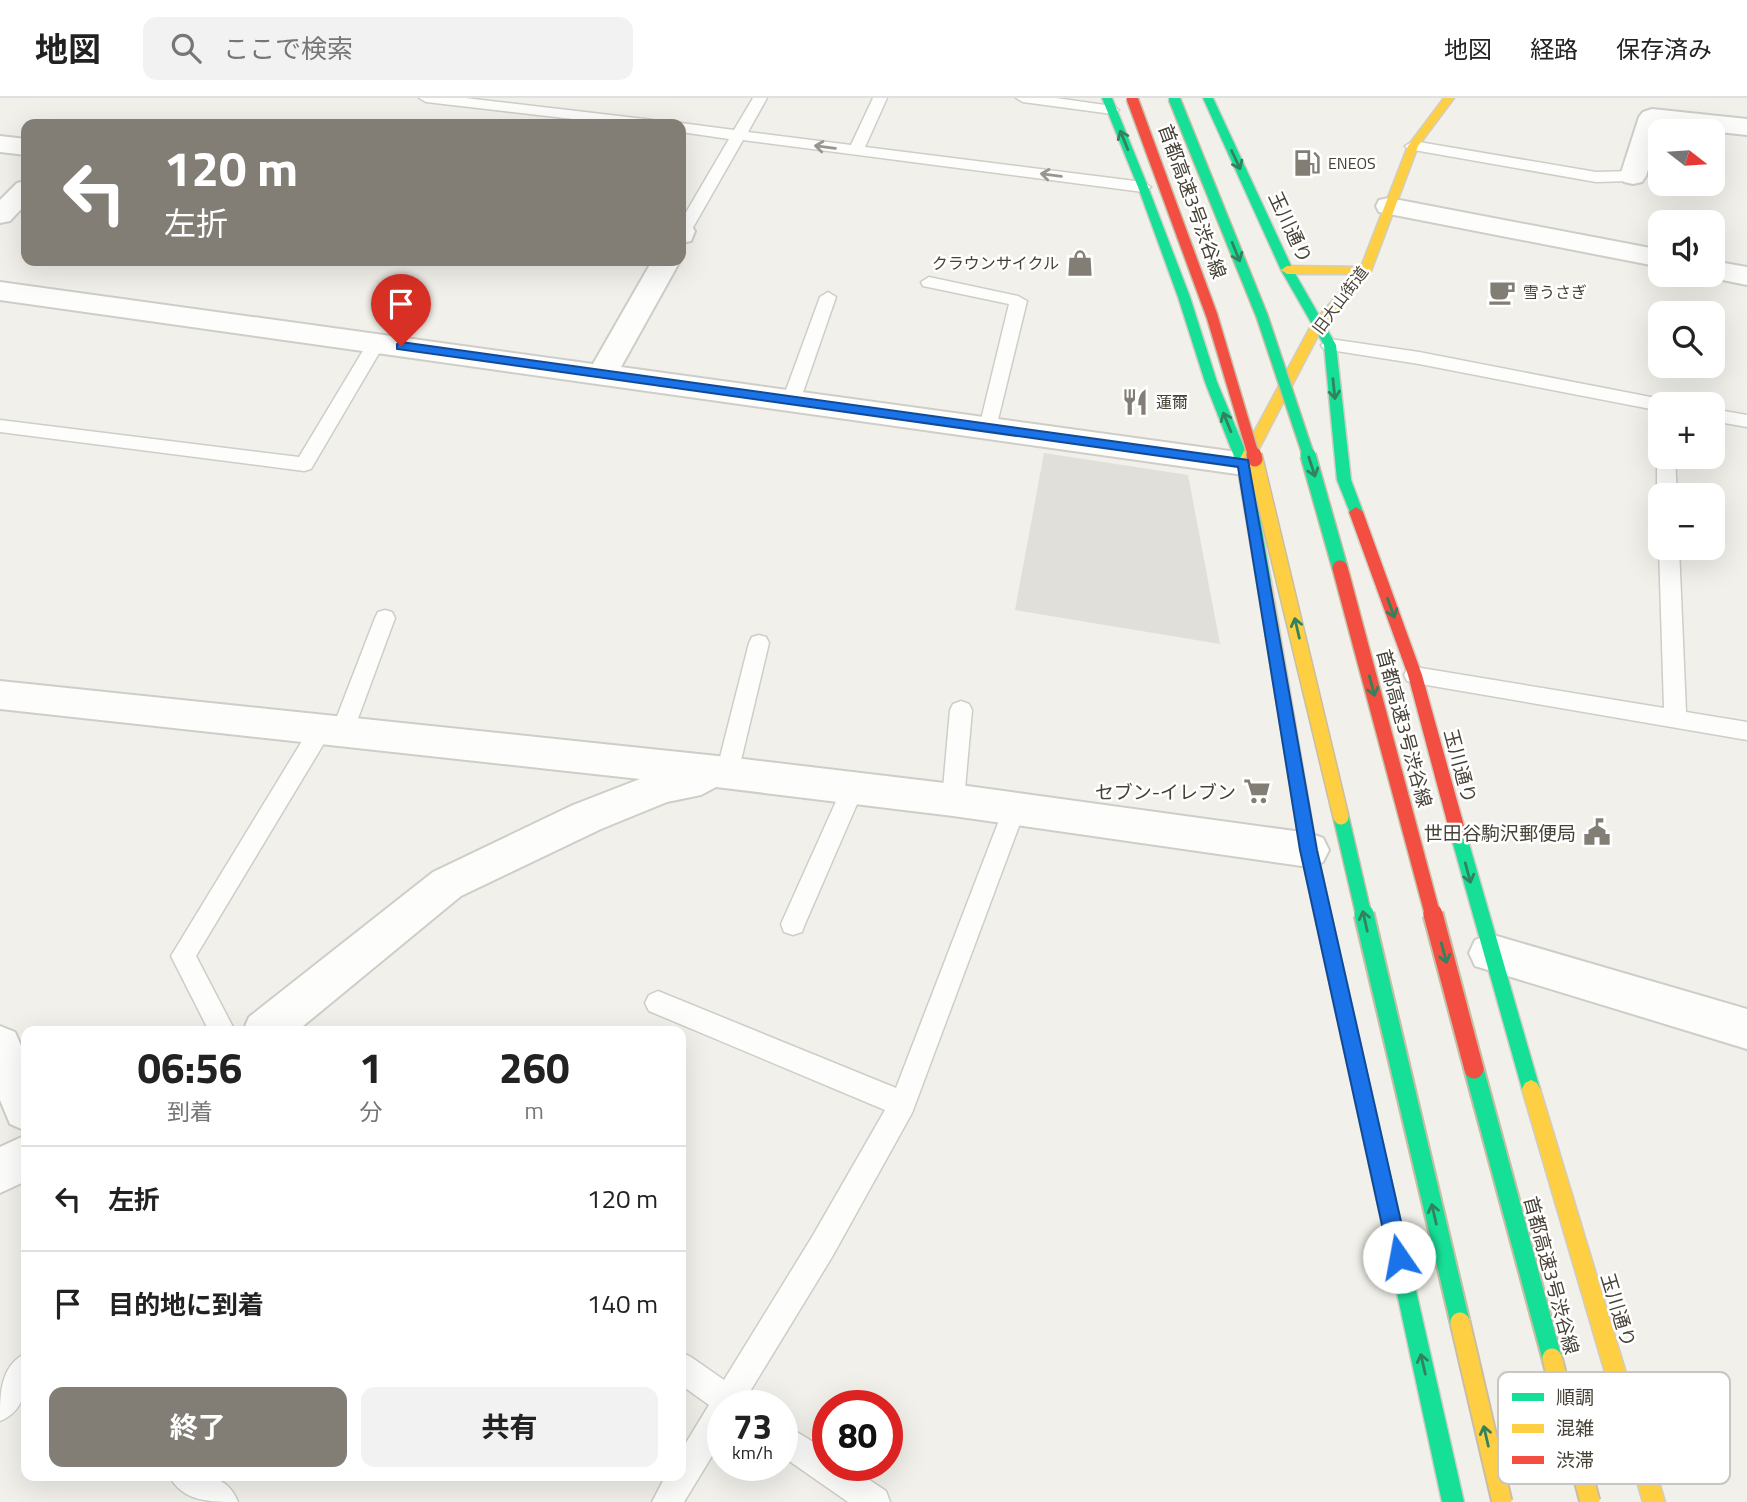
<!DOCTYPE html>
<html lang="ja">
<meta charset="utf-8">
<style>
body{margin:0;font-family:"Titillium Web","Noto Sans JP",sans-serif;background:#f2f2f2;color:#222;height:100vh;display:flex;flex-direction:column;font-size:26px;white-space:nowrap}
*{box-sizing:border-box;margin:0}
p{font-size:23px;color:#767676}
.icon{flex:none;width:38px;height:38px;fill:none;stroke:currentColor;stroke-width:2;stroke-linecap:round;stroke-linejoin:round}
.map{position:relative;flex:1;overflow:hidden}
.drawer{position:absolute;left:21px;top:928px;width:665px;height:455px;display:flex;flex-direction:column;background:#fff;border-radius:14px;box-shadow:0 7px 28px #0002}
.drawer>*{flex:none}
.guide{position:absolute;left:21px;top:21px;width:665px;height:147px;border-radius:14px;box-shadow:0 7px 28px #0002;background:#827e75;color:#fff;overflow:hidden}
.needle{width:46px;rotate:107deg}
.tools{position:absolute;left:1648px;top:21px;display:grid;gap:14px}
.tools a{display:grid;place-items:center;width:77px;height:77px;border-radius:14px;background:#fff;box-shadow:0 7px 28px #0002;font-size:35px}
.speed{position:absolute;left:707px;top:1292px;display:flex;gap:14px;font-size:35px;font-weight:700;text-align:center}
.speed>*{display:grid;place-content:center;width:91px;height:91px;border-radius:50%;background:#fff;box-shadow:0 7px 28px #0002;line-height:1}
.speed small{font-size:18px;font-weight:400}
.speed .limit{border:10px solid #d22;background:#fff;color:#111}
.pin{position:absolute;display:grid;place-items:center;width:60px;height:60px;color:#fff;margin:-72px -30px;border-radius:50% 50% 50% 0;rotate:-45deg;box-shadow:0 0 7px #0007}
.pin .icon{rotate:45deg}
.me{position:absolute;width:77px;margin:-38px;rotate:348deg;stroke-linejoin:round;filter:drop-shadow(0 0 5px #0008)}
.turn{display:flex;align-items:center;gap:24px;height:147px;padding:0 28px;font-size:32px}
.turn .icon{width:91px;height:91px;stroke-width:2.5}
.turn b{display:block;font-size:49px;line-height:60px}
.eta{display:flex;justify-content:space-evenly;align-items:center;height:119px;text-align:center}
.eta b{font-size:42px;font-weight:700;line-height:49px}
.button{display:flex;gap:14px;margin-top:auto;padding:14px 28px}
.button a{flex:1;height:80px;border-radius:14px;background:#827e75;color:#fff;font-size:28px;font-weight:700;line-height:80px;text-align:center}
.button a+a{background:#f2f2f2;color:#222}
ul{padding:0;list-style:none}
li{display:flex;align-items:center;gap:21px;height:105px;padding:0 28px;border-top:2px solid #e0e0e0}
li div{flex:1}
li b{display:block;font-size:26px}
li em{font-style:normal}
header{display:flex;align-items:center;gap:42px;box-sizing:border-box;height:98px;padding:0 35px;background:#fff;border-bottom:2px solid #e0e0e0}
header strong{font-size:33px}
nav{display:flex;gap:38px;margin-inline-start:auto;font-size:24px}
.search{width:490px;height:63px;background:#f2f2f2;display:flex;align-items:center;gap:18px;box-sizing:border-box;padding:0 24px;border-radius:14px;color:#767676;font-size:26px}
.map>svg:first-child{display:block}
.parking{fill:#e0dfda}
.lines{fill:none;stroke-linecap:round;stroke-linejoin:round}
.lane-casing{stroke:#cfcdc7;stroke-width:3}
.street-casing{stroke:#cfcdc7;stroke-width:4}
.fast-casing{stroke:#d1cdc1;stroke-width:3}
.slow-casing{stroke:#d1cdc1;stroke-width:3}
.jam-casing{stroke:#d1cdc1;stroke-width:3}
.lane{fill:#fdfdfc;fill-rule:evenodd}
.street{fill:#fdfdfc;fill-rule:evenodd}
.fast{fill:#16e098;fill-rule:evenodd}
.slow{fill:#ffcf43;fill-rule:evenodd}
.jam{fill:#f24e42;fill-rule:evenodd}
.fast-bridge-far2-casing{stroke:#c9bea5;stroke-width:14;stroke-linecap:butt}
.fast-bridge-far1-casing{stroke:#c9bea5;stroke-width:18;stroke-linecap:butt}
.fast-bridge-casing{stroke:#c9bea5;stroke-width:23;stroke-linecap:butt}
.slow-bridge-far1-casing{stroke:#c9bea5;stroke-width:18;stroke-linecap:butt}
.slow-bridge-casing{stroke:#c9bea5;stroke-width:23;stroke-linecap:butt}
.jam-bridge-far2-casing{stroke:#c9bea5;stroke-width:14;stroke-linecap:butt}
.jam-bridge-far1-casing{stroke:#c9bea5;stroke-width:18;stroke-linecap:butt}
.jam-bridge-casing{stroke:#c9bea5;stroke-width:23;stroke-linecap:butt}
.fast-bridge-far2{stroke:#16e098;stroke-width:11}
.fast-bridge-far1{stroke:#16e098;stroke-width:15}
.fast-bridge{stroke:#16e098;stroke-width:19}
.slow-bridge-far1{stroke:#ffcf43;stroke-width:15}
.slow-bridge{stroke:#ffcf43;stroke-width:19}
.jam-bridge-far2{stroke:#f24e42;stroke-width:11}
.jam-bridge-far1{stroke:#f24e42;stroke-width:15}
.jam-bridge{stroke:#f24e42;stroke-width:19}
.oneway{stroke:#33815d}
.oneway2{stroke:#99968f}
.route{fill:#1a73e8;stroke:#114b97;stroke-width:2}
.labels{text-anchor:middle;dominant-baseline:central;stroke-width:5;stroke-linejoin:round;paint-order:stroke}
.far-poi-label{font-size:16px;fill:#474136;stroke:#fff;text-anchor:start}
.far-street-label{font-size:16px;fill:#474136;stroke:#fff}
.street-label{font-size:19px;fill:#474136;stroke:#fff}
.poi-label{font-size:19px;fill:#474136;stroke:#fff;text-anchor:end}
.key{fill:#fff;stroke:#c8c6c3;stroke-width:2}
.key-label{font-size:19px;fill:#474136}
</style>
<header>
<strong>地図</strong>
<div class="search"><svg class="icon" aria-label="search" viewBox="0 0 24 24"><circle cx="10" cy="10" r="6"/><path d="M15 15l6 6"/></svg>ここで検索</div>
<nav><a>地図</a><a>経路</a><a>保存済み</a></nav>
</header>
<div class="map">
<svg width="1747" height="1404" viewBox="0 0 1747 1404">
<rect width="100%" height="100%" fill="#f1f0ea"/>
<!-- parking -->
<path class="parking" d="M 1044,355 L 1188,377 L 1220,546 L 1015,512 Z"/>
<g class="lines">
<defs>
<path id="lane" d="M 419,0 L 465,0 L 653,22 L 660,26 L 616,26 L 426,4 Z
M 753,0 L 767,0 L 748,34 L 851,47 L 873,0 L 887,0 L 865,49 L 1143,84 L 1151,89 L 1143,94 L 743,42 L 691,133 L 689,136 L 681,137 L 681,123 L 729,41 L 681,34 L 681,26 L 678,26 L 681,25 L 734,32 Z
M 1016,0 L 1056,0 L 1112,8 L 1119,12 L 1112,16 L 1023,4 Z
M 1413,43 L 1596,74 L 1633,73 L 1641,78 L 1633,83 L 1596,84 L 1408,51 L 1405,48 Z
M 929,179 L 1018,198 L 1027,203 L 995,334 L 981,334 L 979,330 L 1009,206 L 923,188 L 921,184 Z
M 828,194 L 836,199 L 800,303 L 791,309 L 785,307 L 782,303 L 820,199 Z
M 376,239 L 385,245 L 311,371 L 304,373 L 0,334 L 0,322 L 299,359 L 370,241 Z
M 1330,241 L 1419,254 L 1661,301 L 1670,306 L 1661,306 L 1661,313 L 1419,266 L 1324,251 L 1321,247 Z
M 1713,311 L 1747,317 L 1747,329 L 1713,323 Z
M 1659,354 L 1661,359 L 1675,359 L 1677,397 L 1661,397 L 1661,402 L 1657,397 L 1657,359 Z
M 1661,447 L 1661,450 L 1679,450 L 1686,614 L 1747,624 L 1747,642 L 1415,585 L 1407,583 L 1404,577 L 1407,571 L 1415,569 L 1664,610 L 1659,450 Z
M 385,512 L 392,514 L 395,520 L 353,634 L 350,640 L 342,643 L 334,640 L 331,634 L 375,520 L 378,514 Z
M 759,537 L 766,539 L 769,545 L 738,675 L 735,682 L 727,684 L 719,682 L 716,675 L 749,545 L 752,539 Z
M 961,603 L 969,606 L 972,612 L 964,702 L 961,709 L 953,712 L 945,709 L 942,702 L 950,612 L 953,606 Z
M 321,622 L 329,625 L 332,631 L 329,637 L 196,858 L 235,933 L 209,933 L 171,858 L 313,625 Z
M 853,681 L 861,683 L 864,690 L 805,826 L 802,834 L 793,837 L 784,834 L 781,826 L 842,690 L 845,683 Z
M 1014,702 L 1022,705 L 1025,712 L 912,1015 L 832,1159 L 746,1300 L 749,1307 L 723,1307 L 723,1340 L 684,1404 L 652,1404 L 666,1377 L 681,1377 L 681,1353 L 709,1307 L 681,1287 L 681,1254 L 691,1259 L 724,1282 L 812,1139 L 885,1012 L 649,913 L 645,905 L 649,897 L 658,893 L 896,990 L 1003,712 L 1006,705 Z
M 26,1255 C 27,1282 29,1311 0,1323 C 0,1296 0,1268 26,1255 Z
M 782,1325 L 828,1353 L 828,1367 L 847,1367 L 886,1393 L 890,1404 L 848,1404 L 782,1358 Z
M 169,1377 C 197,1377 226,1373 238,1404 C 210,1404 182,1404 169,1377 Z"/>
<path id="street" d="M 1652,11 L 1747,21 L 1747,37 L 1662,28 L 1646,78 L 1642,84 L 1633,86 L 1624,84 L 1620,78 L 1639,19 L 1643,14 Z
M 0,38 L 26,41 L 26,57 L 0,54 Z
M 26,83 L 26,106 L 10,123 L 0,125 L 0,102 L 17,85 Z
M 1389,100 L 1661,152 L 1661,169 L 1379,114 L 1376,108 L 1379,102 Z
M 681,125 L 691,127 L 695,133 L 691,143 L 681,145 Z
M 652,163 L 680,163 L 621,269 L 1244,355 L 1255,358 L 1260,366 L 1255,374 L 1244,377 L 0,202 L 0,184 L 593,266 Z
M 1713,163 L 1747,169 L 1747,187 L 1703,178 L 1713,177 Z
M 0,583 L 727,659 L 953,686 L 1309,735 L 1323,740 L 1329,752 L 1323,764 L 1309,769 L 953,718 L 716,689 L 701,697 L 667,704 L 601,731 L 461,798 L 297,933 L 243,933 L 249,919 L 433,774 L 573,707 L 640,681 L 0,611 Z
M 1490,836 L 1747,911 L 1747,951 L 1475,868 L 1469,855 L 1475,842 Z
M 0,928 L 15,934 L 26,959 L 26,1033 L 10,1026 L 0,1002 Z
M 26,1037 L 26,1083 L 0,1095 L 0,1049 Z"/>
<path id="fast" d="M 1102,0 L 1112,0 L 1148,89 L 1190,199 L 1217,284 L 1251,366 L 1271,484 L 1269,488 L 1259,488 L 1257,484 L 1237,366 L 1205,284 L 1178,199 L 1138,89 Z
M 1203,0 L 1213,0 L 1293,172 L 1336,247 L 1351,382 L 1363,414 L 1361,417 L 1351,417 L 1337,382 L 1324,247 L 1281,172 Z
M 1458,728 L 1464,730 L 1466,735 L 1540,991 L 1537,997 L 1531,1000 L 1525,997 L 1522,991 L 1450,735 L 1452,730 Z
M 1374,1038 L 1381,1041 L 1383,1047 L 1464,1404 L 1442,1404 L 1365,1047 L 1367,1041 Z"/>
<path id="slow" d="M 1444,0 L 1454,0 L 1418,48 L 1371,173 L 1323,228 L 1251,366 L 1244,371 L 1239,369 L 1237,366 L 1312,226 L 1356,176 L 1287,176 L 1281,172 L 1287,168 L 1361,169 L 1408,48 Z
M 1264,479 L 1271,484 L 1317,754 L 1315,759 L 1309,761 L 1303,759 L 1301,754 L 1257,484 Z
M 1531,982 L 1537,985 L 1540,991 L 1665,1404 L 1643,1404 L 1522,991 L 1525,985 Z"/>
<path id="jam" d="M 1356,409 L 1363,414 L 1422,577 L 1466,735 L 1464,740 L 1458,742 L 1452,740 L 1450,735 L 1408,577 L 1349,414 Z
M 1309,747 L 1315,749 L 1317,754 L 1383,1047 L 1381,1053 L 1374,1056 L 1367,1053 L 1365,1047 L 1301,754 L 1303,749 Z"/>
</defs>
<!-- lane casing -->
<use href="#lane" class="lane-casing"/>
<!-- street casing -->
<use href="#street" class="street-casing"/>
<!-- fast casing -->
<use href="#fast" class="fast-casing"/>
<!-- slow casing -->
<use href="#slow" class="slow-casing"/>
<!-- jam casing -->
<use href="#jam" class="jam-casing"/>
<!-- lane -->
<use href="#lane" class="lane"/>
<!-- street -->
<use href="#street" class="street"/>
<!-- fast -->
<use href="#fast" class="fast"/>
<!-- slow -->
<use href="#slow" class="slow"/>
<!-- jam -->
<use href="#jam" class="jam"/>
<defs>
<path id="fast-bridge-far2" d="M 1174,0 L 1262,218 L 1309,359"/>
<path id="fast-bridge-far1" d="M 1308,357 L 1340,470
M 1341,719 L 1364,818"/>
<path id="fast-bridge" d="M 1364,816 L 1460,1224
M 1474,971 L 1552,1260"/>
<path id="slow-bridge-far1" d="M 1255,361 L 1341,719"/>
<path id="slow-bridge" d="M 1460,1224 L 1502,1404
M 1552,1260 L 1590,1404"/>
<path id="jam-bridge-far2" d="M 1132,0 L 1212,218 L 1254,359"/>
<path id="jam-bridge-far1" d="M 1254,357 L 1255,361
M 1340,470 L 1433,818"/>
<path id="jam-bridge" d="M 1433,816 L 1474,971"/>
</defs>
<!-- fast-bridge-far2 casing -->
<use href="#fast-bridge-far2" class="fast-bridge-far2-casing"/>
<!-- fast-bridge-far1 casing -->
<use href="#fast-bridge-far1" class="fast-bridge-far1-casing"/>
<!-- fast-bridge casing -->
<use href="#fast-bridge" class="fast-bridge-casing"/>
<!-- slow-bridge-far1 casing -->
<use href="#slow-bridge-far1" class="slow-bridge-far1-casing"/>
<!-- slow-bridge casing -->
<use href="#slow-bridge" class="slow-bridge-casing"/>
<!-- jam-bridge-far2 casing -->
<use href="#jam-bridge-far2" class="jam-bridge-far2-casing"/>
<!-- jam-bridge-far1 casing -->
<use href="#jam-bridge-far1" class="jam-bridge-far1-casing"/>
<!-- jam-bridge casing -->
<use href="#jam-bridge" class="jam-bridge-casing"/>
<!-- fast-bridge-far2 -->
<use href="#fast-bridge-far2" class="fast-bridge-far2"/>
<!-- fast-bridge-far1 -->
<use href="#fast-bridge-far1" class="fast-bridge-far1"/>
<!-- fast-bridge -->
<use href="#fast-bridge" class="fast-bridge"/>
<!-- slow-bridge-far1 -->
<use href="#slow-bridge-far1" class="slow-bridge-far1"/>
<!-- slow-bridge -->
<use href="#slow-bridge" class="slow-bridge"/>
<!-- jam-bridge-far2 -->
<use href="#jam-bridge-far2" class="jam-bridge-far2"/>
<!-- jam-bridge-far1 -->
<use href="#jam-bridge-far1" class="jam-bridge-far1"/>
<!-- jam-bridge -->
<use href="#jam-bridge" class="jam-bridge"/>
</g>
<!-- one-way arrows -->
<defs><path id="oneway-shaft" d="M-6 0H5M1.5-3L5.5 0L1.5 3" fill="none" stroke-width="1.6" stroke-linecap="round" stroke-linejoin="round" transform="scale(1.75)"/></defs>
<g class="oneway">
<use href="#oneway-shaft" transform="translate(1124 42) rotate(-112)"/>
<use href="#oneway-shaft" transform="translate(1236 62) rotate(65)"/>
<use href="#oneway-shaft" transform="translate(1236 154) rotate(68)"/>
<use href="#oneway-shaft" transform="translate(1334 291) rotate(84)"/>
<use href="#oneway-shaft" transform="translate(1227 324) rotate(-112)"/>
<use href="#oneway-shaft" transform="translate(1312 369) rotate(72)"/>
<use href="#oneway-shaft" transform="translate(1391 510) rotate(70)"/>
<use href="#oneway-shaft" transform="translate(1297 530) rotate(-103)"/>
<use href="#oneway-shaft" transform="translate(1372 588) rotate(75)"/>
<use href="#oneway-shaft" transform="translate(1468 775) rotate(75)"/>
<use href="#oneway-shaft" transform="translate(1365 823) rotate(-103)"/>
<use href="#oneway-shaft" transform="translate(1444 855) rotate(75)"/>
<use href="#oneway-shaft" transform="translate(1434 1116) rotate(-103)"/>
<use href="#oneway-shaft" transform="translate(1423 1266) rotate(-103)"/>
<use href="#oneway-shaft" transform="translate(1486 1338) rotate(-103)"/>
</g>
<g class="oneway2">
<use href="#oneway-shaft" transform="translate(825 49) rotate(-173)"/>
<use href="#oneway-shaft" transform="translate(1051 77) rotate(-173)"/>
</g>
<!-- route -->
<path class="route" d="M 401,244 L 1248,362 L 1317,752 L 1409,1159 L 1406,1166 L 1399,1169 L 1392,1166 L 1389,1159 L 1300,752 L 1238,369 L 397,251 L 397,246 Z"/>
<!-- icons -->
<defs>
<symbol id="fuel-bare" viewBox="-9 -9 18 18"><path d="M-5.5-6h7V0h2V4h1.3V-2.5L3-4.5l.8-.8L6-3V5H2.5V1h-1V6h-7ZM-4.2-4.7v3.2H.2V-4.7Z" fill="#827e75" stroke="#fff" stroke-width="2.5" paint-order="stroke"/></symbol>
<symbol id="shop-bare" viewBox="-9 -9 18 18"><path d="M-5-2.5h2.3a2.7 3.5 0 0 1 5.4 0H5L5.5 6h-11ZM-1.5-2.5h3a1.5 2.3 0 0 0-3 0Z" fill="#827e75" stroke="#fff" stroke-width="2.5" paint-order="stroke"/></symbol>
<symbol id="cafe-bare" viewBox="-9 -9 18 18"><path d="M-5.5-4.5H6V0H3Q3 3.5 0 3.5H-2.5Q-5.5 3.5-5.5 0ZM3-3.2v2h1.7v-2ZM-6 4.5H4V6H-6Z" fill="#827e75" stroke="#fff" stroke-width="2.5" paint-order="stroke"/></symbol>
<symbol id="restaurant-bare" viewBox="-9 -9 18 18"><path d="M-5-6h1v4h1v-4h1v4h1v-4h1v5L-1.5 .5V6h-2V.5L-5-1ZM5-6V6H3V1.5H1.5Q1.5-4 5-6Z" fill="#827e75" stroke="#fff" stroke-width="2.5" paint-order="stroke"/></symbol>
<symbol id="supermarket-bare" viewBox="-9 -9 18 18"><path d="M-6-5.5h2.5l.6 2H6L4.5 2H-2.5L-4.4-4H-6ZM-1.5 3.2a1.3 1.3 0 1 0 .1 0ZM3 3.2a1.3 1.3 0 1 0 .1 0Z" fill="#827e75" stroke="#fff" stroke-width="2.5" paint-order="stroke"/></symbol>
<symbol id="civic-bare" viewBox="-9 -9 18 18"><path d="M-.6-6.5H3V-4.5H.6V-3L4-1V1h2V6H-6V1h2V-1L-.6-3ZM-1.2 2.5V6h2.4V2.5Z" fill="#827e75" stroke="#fff" stroke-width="2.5" paint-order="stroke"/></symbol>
</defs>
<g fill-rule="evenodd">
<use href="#fuel-bare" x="1288" y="46" width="38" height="38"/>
<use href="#shop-bare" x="1061" y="146" width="38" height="38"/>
<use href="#cafe-bare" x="1483" y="175" width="38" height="38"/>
<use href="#restaurant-bare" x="1116" y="285" width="38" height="38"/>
<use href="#supermarket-bare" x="1238" y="674" width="38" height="38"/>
<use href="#civic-bare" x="1578" y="715" width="38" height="38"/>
</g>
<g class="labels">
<!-- far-poi labels -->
<g class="far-poi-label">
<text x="1328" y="65">ENEOS</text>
<text x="1059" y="165" text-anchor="end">クラウンサイクル</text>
<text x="1523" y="194">雪うさぎ</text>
<text x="1156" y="304">蓮爾</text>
</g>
<!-- far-street labels -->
<g class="far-street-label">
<text transform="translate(1340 202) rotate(-53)">旧大山街道</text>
</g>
<!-- street labels -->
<g class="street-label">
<text transform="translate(1193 103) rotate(70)">首都高速3号渋谷線</text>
<text transform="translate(1291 129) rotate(65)">玉川通り</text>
<text transform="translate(1405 630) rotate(75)">首都高速3号渋谷線</text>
<text transform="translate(1461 668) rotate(75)">玉川通り</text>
<text transform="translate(1552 1177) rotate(75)">首都高速3号渋谷線</text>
<text transform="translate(1619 1212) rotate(73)">玉川通り</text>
</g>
<!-- poi labels -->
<g class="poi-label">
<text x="1236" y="693">セブン-イレブン</text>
<text x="1576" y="734">世田谷駒沢郵便局</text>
</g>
</g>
<!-- legend -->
<rect x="1498" y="1274" width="232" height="112" rx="10" class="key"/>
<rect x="1512" y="1295" width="32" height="8" fill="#16e098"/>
<rect x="1512" y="1326" width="32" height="9" fill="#ffcf43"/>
<rect x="1512" y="1358" width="32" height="8" fill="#f24e42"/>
<g class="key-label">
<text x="1556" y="1306">順調</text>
<text x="1556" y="1337">混雑</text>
<text x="1556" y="1369">渋滞</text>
</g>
</svg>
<div class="tools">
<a><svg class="needle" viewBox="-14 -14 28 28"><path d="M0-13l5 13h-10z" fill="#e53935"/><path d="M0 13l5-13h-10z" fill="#767676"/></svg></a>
<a><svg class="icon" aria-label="sound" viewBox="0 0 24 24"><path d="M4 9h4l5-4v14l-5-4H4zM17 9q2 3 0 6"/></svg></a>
<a><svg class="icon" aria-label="search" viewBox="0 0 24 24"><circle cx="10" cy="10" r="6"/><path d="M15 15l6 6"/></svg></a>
<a>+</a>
<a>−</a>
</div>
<div class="speed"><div>73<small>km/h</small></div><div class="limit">80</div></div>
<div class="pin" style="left:401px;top:248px;background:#d93025"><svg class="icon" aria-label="arrive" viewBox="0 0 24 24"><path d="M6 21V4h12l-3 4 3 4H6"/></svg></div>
<svg class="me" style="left:1399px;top:1159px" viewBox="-20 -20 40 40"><circle r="19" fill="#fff"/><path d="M0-13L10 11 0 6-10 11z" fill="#1a73e8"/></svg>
<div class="guide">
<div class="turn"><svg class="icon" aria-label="left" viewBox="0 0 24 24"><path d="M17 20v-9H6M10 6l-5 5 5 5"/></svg><div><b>120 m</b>左折</div></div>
</div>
<section class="drawer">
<div class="eta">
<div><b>06:56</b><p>到着</p></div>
<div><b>1</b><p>分</p></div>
<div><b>260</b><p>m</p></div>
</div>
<ul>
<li><svg class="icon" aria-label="left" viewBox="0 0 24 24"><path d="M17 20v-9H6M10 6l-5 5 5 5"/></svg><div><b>左折</b></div><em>120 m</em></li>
<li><svg class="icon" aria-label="arrive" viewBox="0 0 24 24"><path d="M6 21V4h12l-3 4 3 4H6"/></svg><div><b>目的地に到着</b></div><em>140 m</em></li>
</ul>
<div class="button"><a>終了</a><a>共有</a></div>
</section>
</div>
